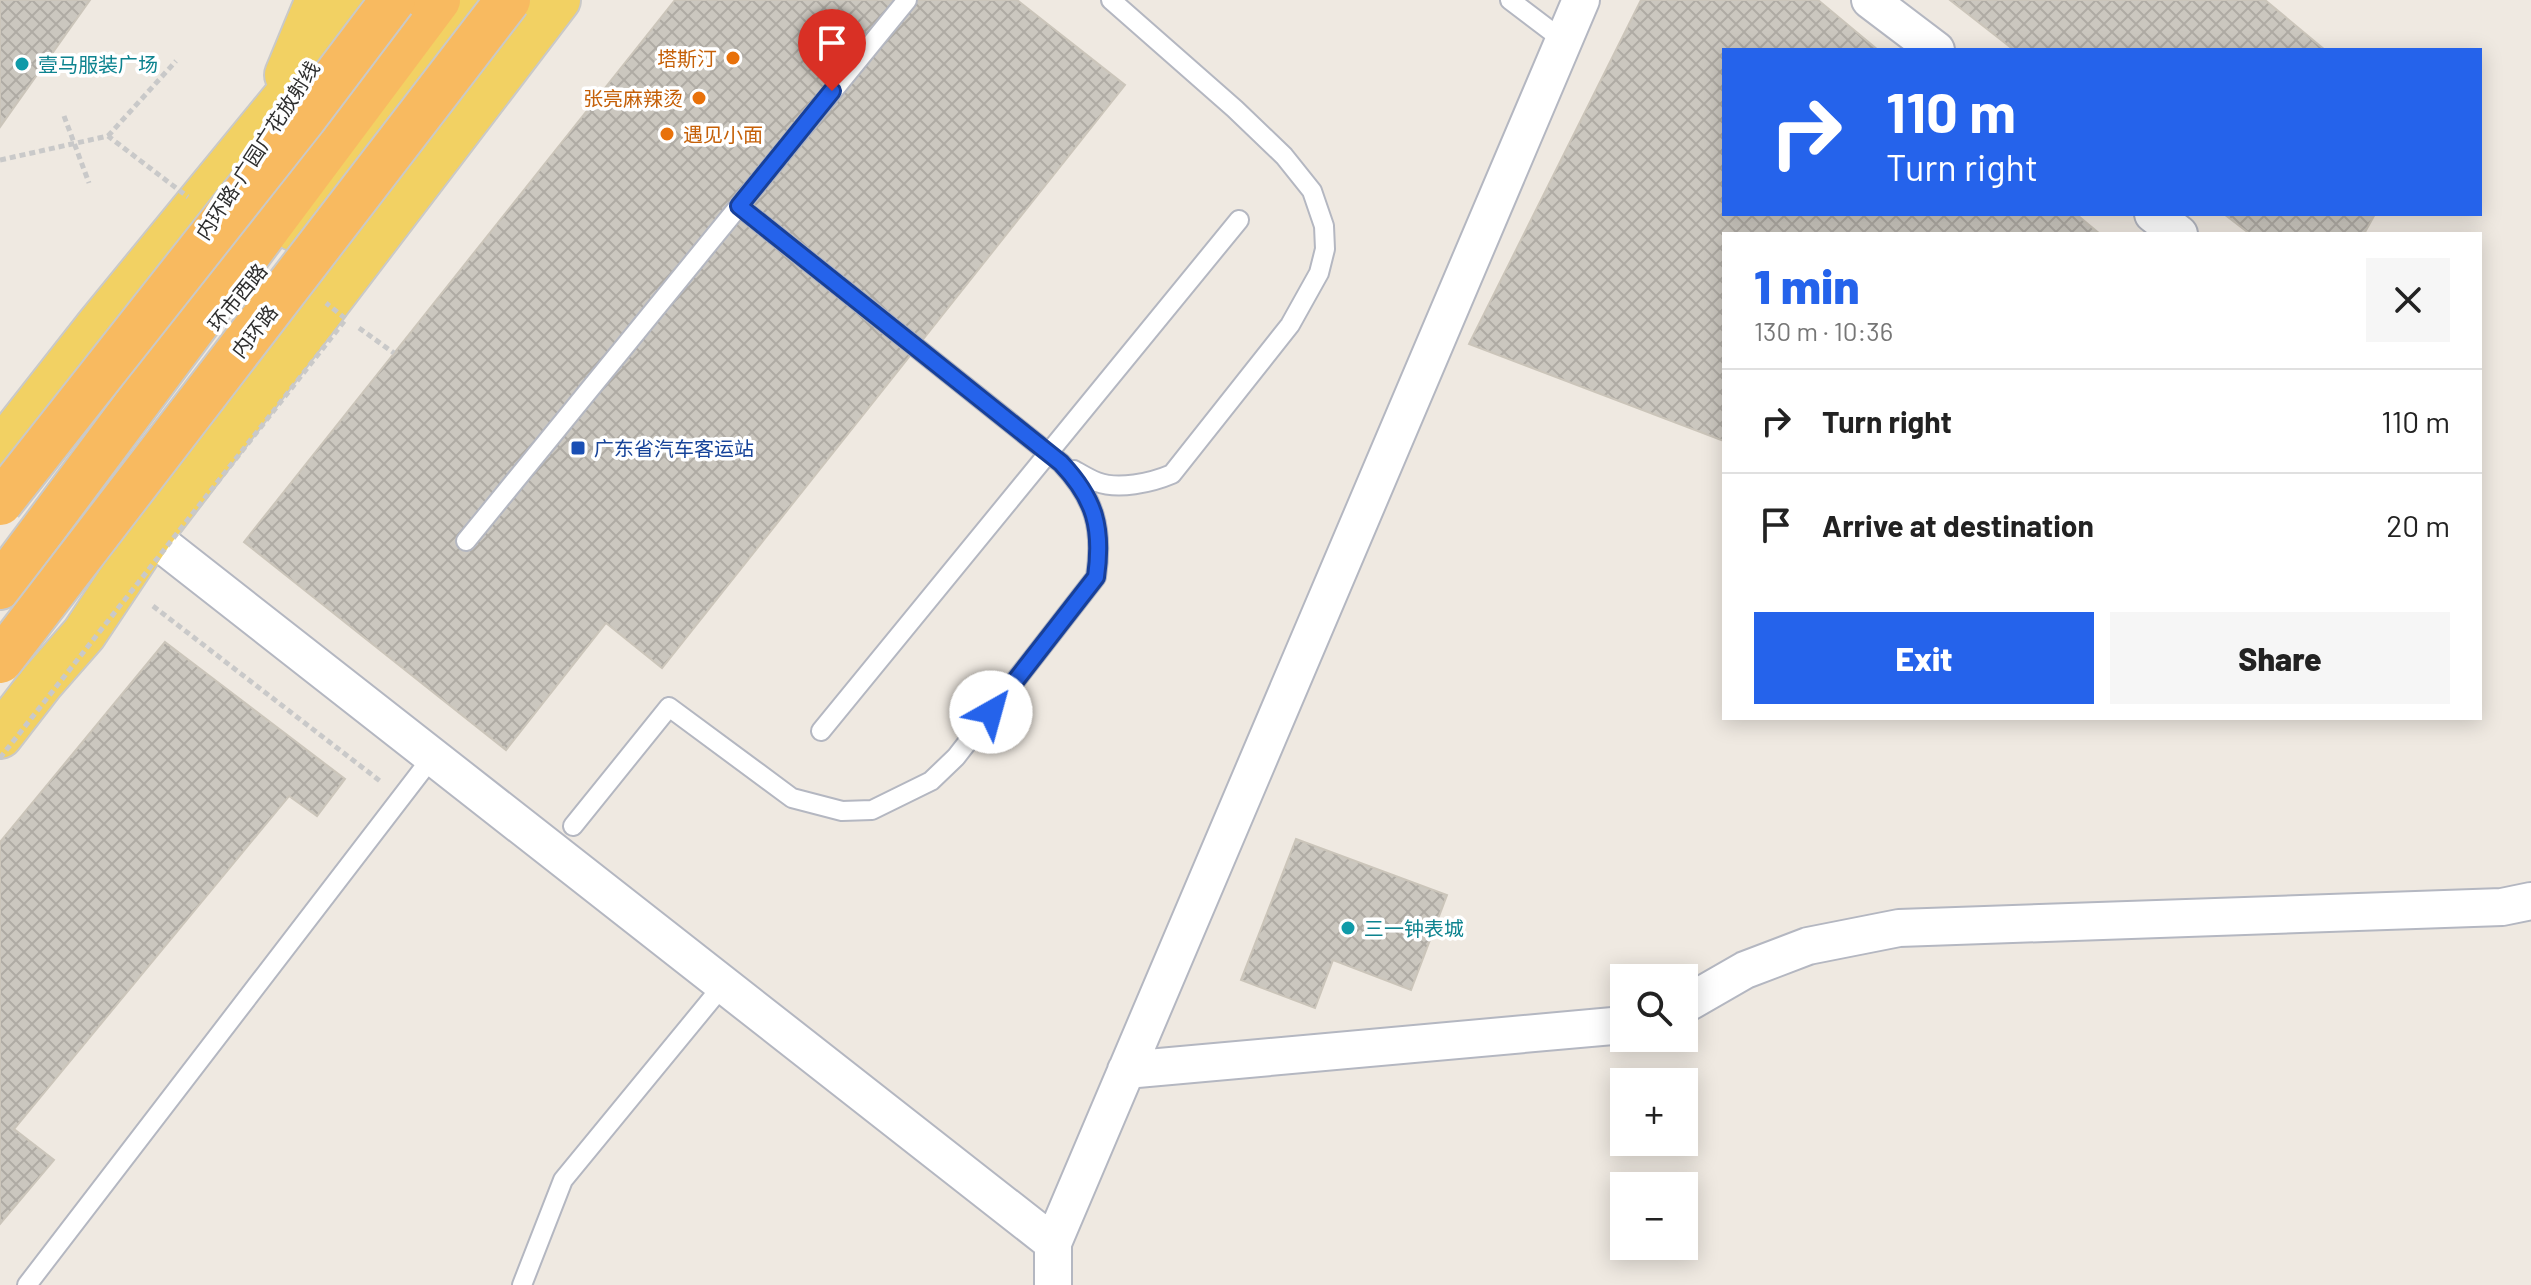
<!DOCTYPE html>
<meta charset="utf-8">
<style>
body{margin:0;font-family:Barlow,"Noto Sans SC",sans-serif;background:#f6f6f6;color:#222;height:100vh;display:flex;flex-direction:column;font-size:30px;white-space:nowrap}
*{box-sizing:border-box;margin:0}
p{font-size:26px;color:#767676}
.icon{flex:none;width:44px;height:44px;fill:none;stroke:currentColor;stroke-width:2;stroke-linecap:round;stroke-linejoin:round}
.map{position:relative;flex:1;overflow:hidden}
.sheet{position:absolute;left:1722px;top:232px;width:760px;height:488px;display:flex;flex-direction:column;background:#fff;border-radius:0px;box-shadow:0 4px 20px #0003}
.sheet>*{flex:none}
.top-card{position:absolute;left:1722px;top:48px;width:760px;height:168px;border-radius:0px;box-shadow:0 4px 20px #0003;background:#2563eb;color:#fff;overflow:hidden}
.fabs{position:absolute;left:1610px;top:964px;display:grid;gap:16px}
.fabs a{display:grid;place-items:center;width:88px;height:88px;border-radius:0px;background:#fff;box-shadow:0 4px 20px #0003;font-size:40px}
.pin{position:absolute;display:grid;place-items:center;width:68px;height:68px;color:#fff;margin:-82px -34px;border-radius:50% 50% 50% 0;rotate:-45deg;box-shadow:0 0 8px #0007}
.pin .icon{rotate:45deg}
.me{position:absolute;width:88px;margin:-44px;rotate:38deg;stroke-linejoin:round;filter:drop-shadow(0 0 6px #0008)}
.turn{display:flex;align-items:center;gap:28px;height:168px;padding:0 32px;font-size:36px}
.turn .icon{width:104px;height:104px;stroke-width:2.5}
.turn b{display:block;font-size:56px;line-height:68px}
.round{display:grid;place-items:center;flex:none;width:84px;height:84px;border-radius:0px;background:#f6f6f6}
.head{display:flex;align-items:center;justify-content:space-between;height:136px;padding:0 32px}
h1{font-size:48px;font-weight:800;line-height:60px;color:#2563eb}
.cta{display:flex;gap:16px;margin-top:auto;padding:16px 32px}
.cta a{flex:1;height:92px;border-radius:0px;background:#2563eb;color:#fff;font-size:32px;font-weight:800;line-height:92px;text-align:center}
.cta a+a{background:#f6f6f6;color:#222}
ul{padding:0;list-style:none}
li{display:flex;align-items:center;gap:24px;height:104px;padding:0 32px;border-top:2px solid #e0e0e0}
li div{flex:1}
li b{display:block;font-size:30px}
li em{font-style:normal}
.map>svg:first-child{display:block}
.building{fill:url(#building-cross-hatch);stroke:#cbc5ba;stroke-width:2}
.lines{fill:none;stroke-linecap:round;stroke-linejoin:round}
.service-casing{stroke:#b4b7c1;stroke-width:22}
.minor-casing{stroke:#b4b7c1;stroke-width:40}
.primary-casing{stroke:#c9c9c9;stroke-width:48}
.trunk-casing{stroke:#c9c9c9;stroke-width:48}
.path{stroke:#c9c9c9;stroke-width:5;stroke-dasharray:6 4;stroke-linecap:butt}
.service{stroke:#fff;stroke-width:18}
.minor{stroke:#fff;stroke-width:36}
.primary{stroke:#f2d163;stroke-width:44}
.trunk{stroke:#f8ba60;stroke-width:44}
.trunk-bridge-casing{stroke:#c9c9c9;stroke-width:48;stroke-linecap:butt}
.path-bridge{stroke:#c9c9c9;stroke-width:5;stroke-dasharray:6 4;stroke-linecap:butt}
.trunk-bridge{stroke:#f8ba60;stroke-width:44}
.route-casing{stroke:#184099;stroke-width:20}
.route{stroke:#2563eb;stroke-width:14}
.food-dot{fill:#e8710a;stroke:#fff;stroke-width:3}
.culture-dot{fill:#0f9aa8;stroke:#fff;stroke-width:3}
.transit-dot{fill:#1a4fb4;stroke:#fff;stroke-width:3}
.labels{text-anchor:middle;dominant-baseline:central;stroke-width:7;stroke-linejoin:round;paint-order:stroke}
.food-label{font-size:20px;fill:#c56008;stroke:#fff;text-anchor:end}
.culture-label{font-size:20px;fill:#0d838f;stroke:#fff;text-anchor:start}
.street-label{font-size:20px;fill:#2e2e2e;stroke:#fff}
.transit-label{font-size:20px;fill:#164399;stroke:#fff;text-anchor:start}
</style>
<div class="map">
<svg width="2531" height="1285" viewBox="0 0 2531 1285">
<defs>
<pattern id="building-cross-hatch" width="8" height="8" patternUnits="userSpaceOnUse" patternTransform="scale(2)"><rect width="8" height="8" fill="#cbc7bf"/><path d="M0 0l8 8M0 8l8-8" fill="none" stroke="#afaba4"/></pattern>
</defs>
<rect width="100%" height="100%" fill="#efe9e1"/>
<!-- building -->
<path class="building" d="M 0,0 L 90,0 L 0,127 Z
M 675,0 L 1017,0 L 1125,85 L 662,668 L 606,623 L 506,750 L 244,542 Z
M 1641,0 L 1818,0 L 1878,50 L 1724,50 L 1724,214 L 2076,214 L 2100,234 L 1724,234 L 1724,441 L 1469,344 Z
M 1950,0 L 2265,0 L 2325,50 L 2014,50 Z
M 2224,214 L 2375,214 L 2364,234 L 2250,234 Z
M 165,642 L 345,779 L 317,816 L 289,796 L 14,1129 L 54,1160 L 0,1224 L 0,842 Z
M 1296,839 L 1447,895 L 1411,990 L 1333,960 L 1315,1008 L 1241,980 Z"/>
<g class="lines">
<defs>
<path id="service" d="M 1510,0 L 1564,41
M 1074,470 C 1081,474 1089,479 1097,482 C 1118,490 1151,483 1172,474 L 1290,325 L 1319,273 L 1325,249 L 1324,226 L 1312,191 L 1284,156 L 1235,109 L 1111,0
M 466,541 L 907,0
M 821,731 L 1239,220
M 573,826 L 669,707 L 792,798 L 842,811 L 872,810 L 931,781 L 956,757 L 1096,577 C 1103,528 1095,499 1061,463 L 739,206
M 27,1285 L 433,756
M 522,1285 L 563,1180 L 724,984"/>
<path id="minor" d="M 1870,0 L 1936,50
M 2153,214 L 2179,234
M 150,535 L 1053,1243
M 1684,1005 L 1745,970 L 1808,946 L 1899,928 L 2502,907 L 2531,901
M 1126,1070 L 1624,1025
M 1053,1285 L 1053,1243 L 1581,0"/>
<path id="primary" d="M 287,75 L 318,0
M 293,228 L 417,72 L 470,0
M 0,451 L 98,326 L 365,0
M 0,736 L 41,683 L 84,634 L 150,535 L 558,0"/>
<path id="trunk" d="M 0,587 L 438,0"/>
</defs>
<!-- service casing -->
<use href="#service" class="service-casing"/>
<!-- minor casing -->
<use href="#minor" class="minor-casing"/>
<!-- primary casing -->
<use href="#primary" class="primary-casing"/>
<!-- trunk casing -->
<use href="#trunk" class="trunk-casing"/>
<!-- path -->
<path class="path" d="M 64,116 L 89,183
M 108,136 L 176,61
M 359,328 L 394,353
M 153,606 L 380,781"/>
<!-- service -->
<use href="#service" class="service"/>
<!-- minor -->
<use href="#minor" class="minor"/>
<!-- primary -->
<use href="#primary" class="primary"/>
<!-- trunk -->
<use href="#trunk" class="trunk"/>
<defs>
<path id="trunk-bridge" d="M 0,503 L 304,118 L 393,0
M 0,661 L 508,0"/>
</defs>
<!-- trunk-bridge casing -->
<use href="#trunk-bridge" class="trunk-bridge-casing"/>
<!-- path-bridge -->
<path class="path-bridge" d="M 0,160 L 108,136 L 188,197
M 0,758 L 346,319 L 326,303"/>
<!-- trunk-bridge -->
<use href="#trunk-bridge" class="trunk-bridge"/>
</g>
<g class="lines">
<defs>
<path id="route" d="M 832,91 L 739,206 L 1061,463 C 1095,499 1103,528 1096,577 L 991,712"/>
</defs>
<!-- route casing -->
<use href="#route" class="route-casing"/>
<!-- route -->
<use href="#route" class="route"/>
</g>
<!-- markers -->
<g class="food-dot">
<circle cx="733" cy="58" r="8"/>
<circle cx="699" cy="98" r="8"/>
<circle cx="667" cy="134" r="8"/>
</g>
<g class="culture-dot">
<circle cx="22" cy="64" r="8"/>
<circle cx="1348" cy="928" r="8"/>
</g>
<rect class="transit-dot" x="570" y="440" width="16" height="16" rx="4"/>
<g class="labels">
<!-- food labels -->
<g class="food-label">
<text x="717" y="58">塔斯汀</text>
<text x="683" y="98">张亮麻辣烫</text>
<text x="683" y="134" text-anchor="start">遇见小面</text>
</g>
<!-- culture labels -->
<g class="culture-label">
<text x="38" y="64">壹马服装广场</text>
<text x="1364" y="928">三一钟表城</text>
</g>
<!-- street labels -->
<g class="street-label">
<text transform="translate(257 150) rotate(-57)">内环路-广园广花放射线</text>
<text transform="translate(237 297) rotate(-51)">环市西路</text>
<text transform="translate(254 331) rotate(-52)">内环路</text>
</g>
<!-- transit labels -->
<g class="transit-label">
<text x="594" y="448">广东省汽车客运站</text>
</g>
</g>
</svg>
<div class="fabs">
<a><svg class="icon" aria-label="search" viewBox="0 0 24 24"><circle cx="10" cy="10" r="6"/><path d="M15 15l6 6"/></svg></a>
<a>+</a>
<a>−</a>
</div>
<div class="pin" style="left:832px;top:91px;background:#d93025"><svg class="icon" aria-label="arrive" viewBox="0 0 24 24"><path d="M6 21V4h12l-3 4 3 4H6"/></svg></div>
<svg class="me" style="left:991px;top:712px" viewBox="-20 -20 40 40"><circle r="19" fill="#fff"/><path d="M0-13L10 11 0 6-10 11z" fill="#2563eb"/></svg>
<div class="top-card">
<div class="turn"><svg class="icon" aria-label="right" viewBox="0 0 24 24"><path d="M7 20v-9h11M14 6l5 5-5 5"/></svg><div><b>110 m</b>Turn right</div></div>
</div>
<section class="sheet">
<div class="head"><div><h1>1 min</h1><p>130 m · 10:36</p></div><a class="round"><svg class="icon" aria-label="close" viewBox="0 0 24 24"><path d="M6 6l12 12M18 6L6 18"/></svg></a></div>
<ul>
<li><svg class="icon" aria-label="right" viewBox="0 0 24 24"><path d="M7 20v-9h11M14 6l5 5-5 5"/></svg><div><b>Turn right</b></div><em>110 m</em></li>
<li><svg class="icon" aria-label="arrive" viewBox="0 0 24 24"><path d="M6 21V4h12l-3 4 3 4H6"/></svg><div><b>Arrive at destination</b></div><em>20 m</em></li>
</ul>
<div class="cta"><a>Exit</a><a>Share</a></div>
</section>
</div>
